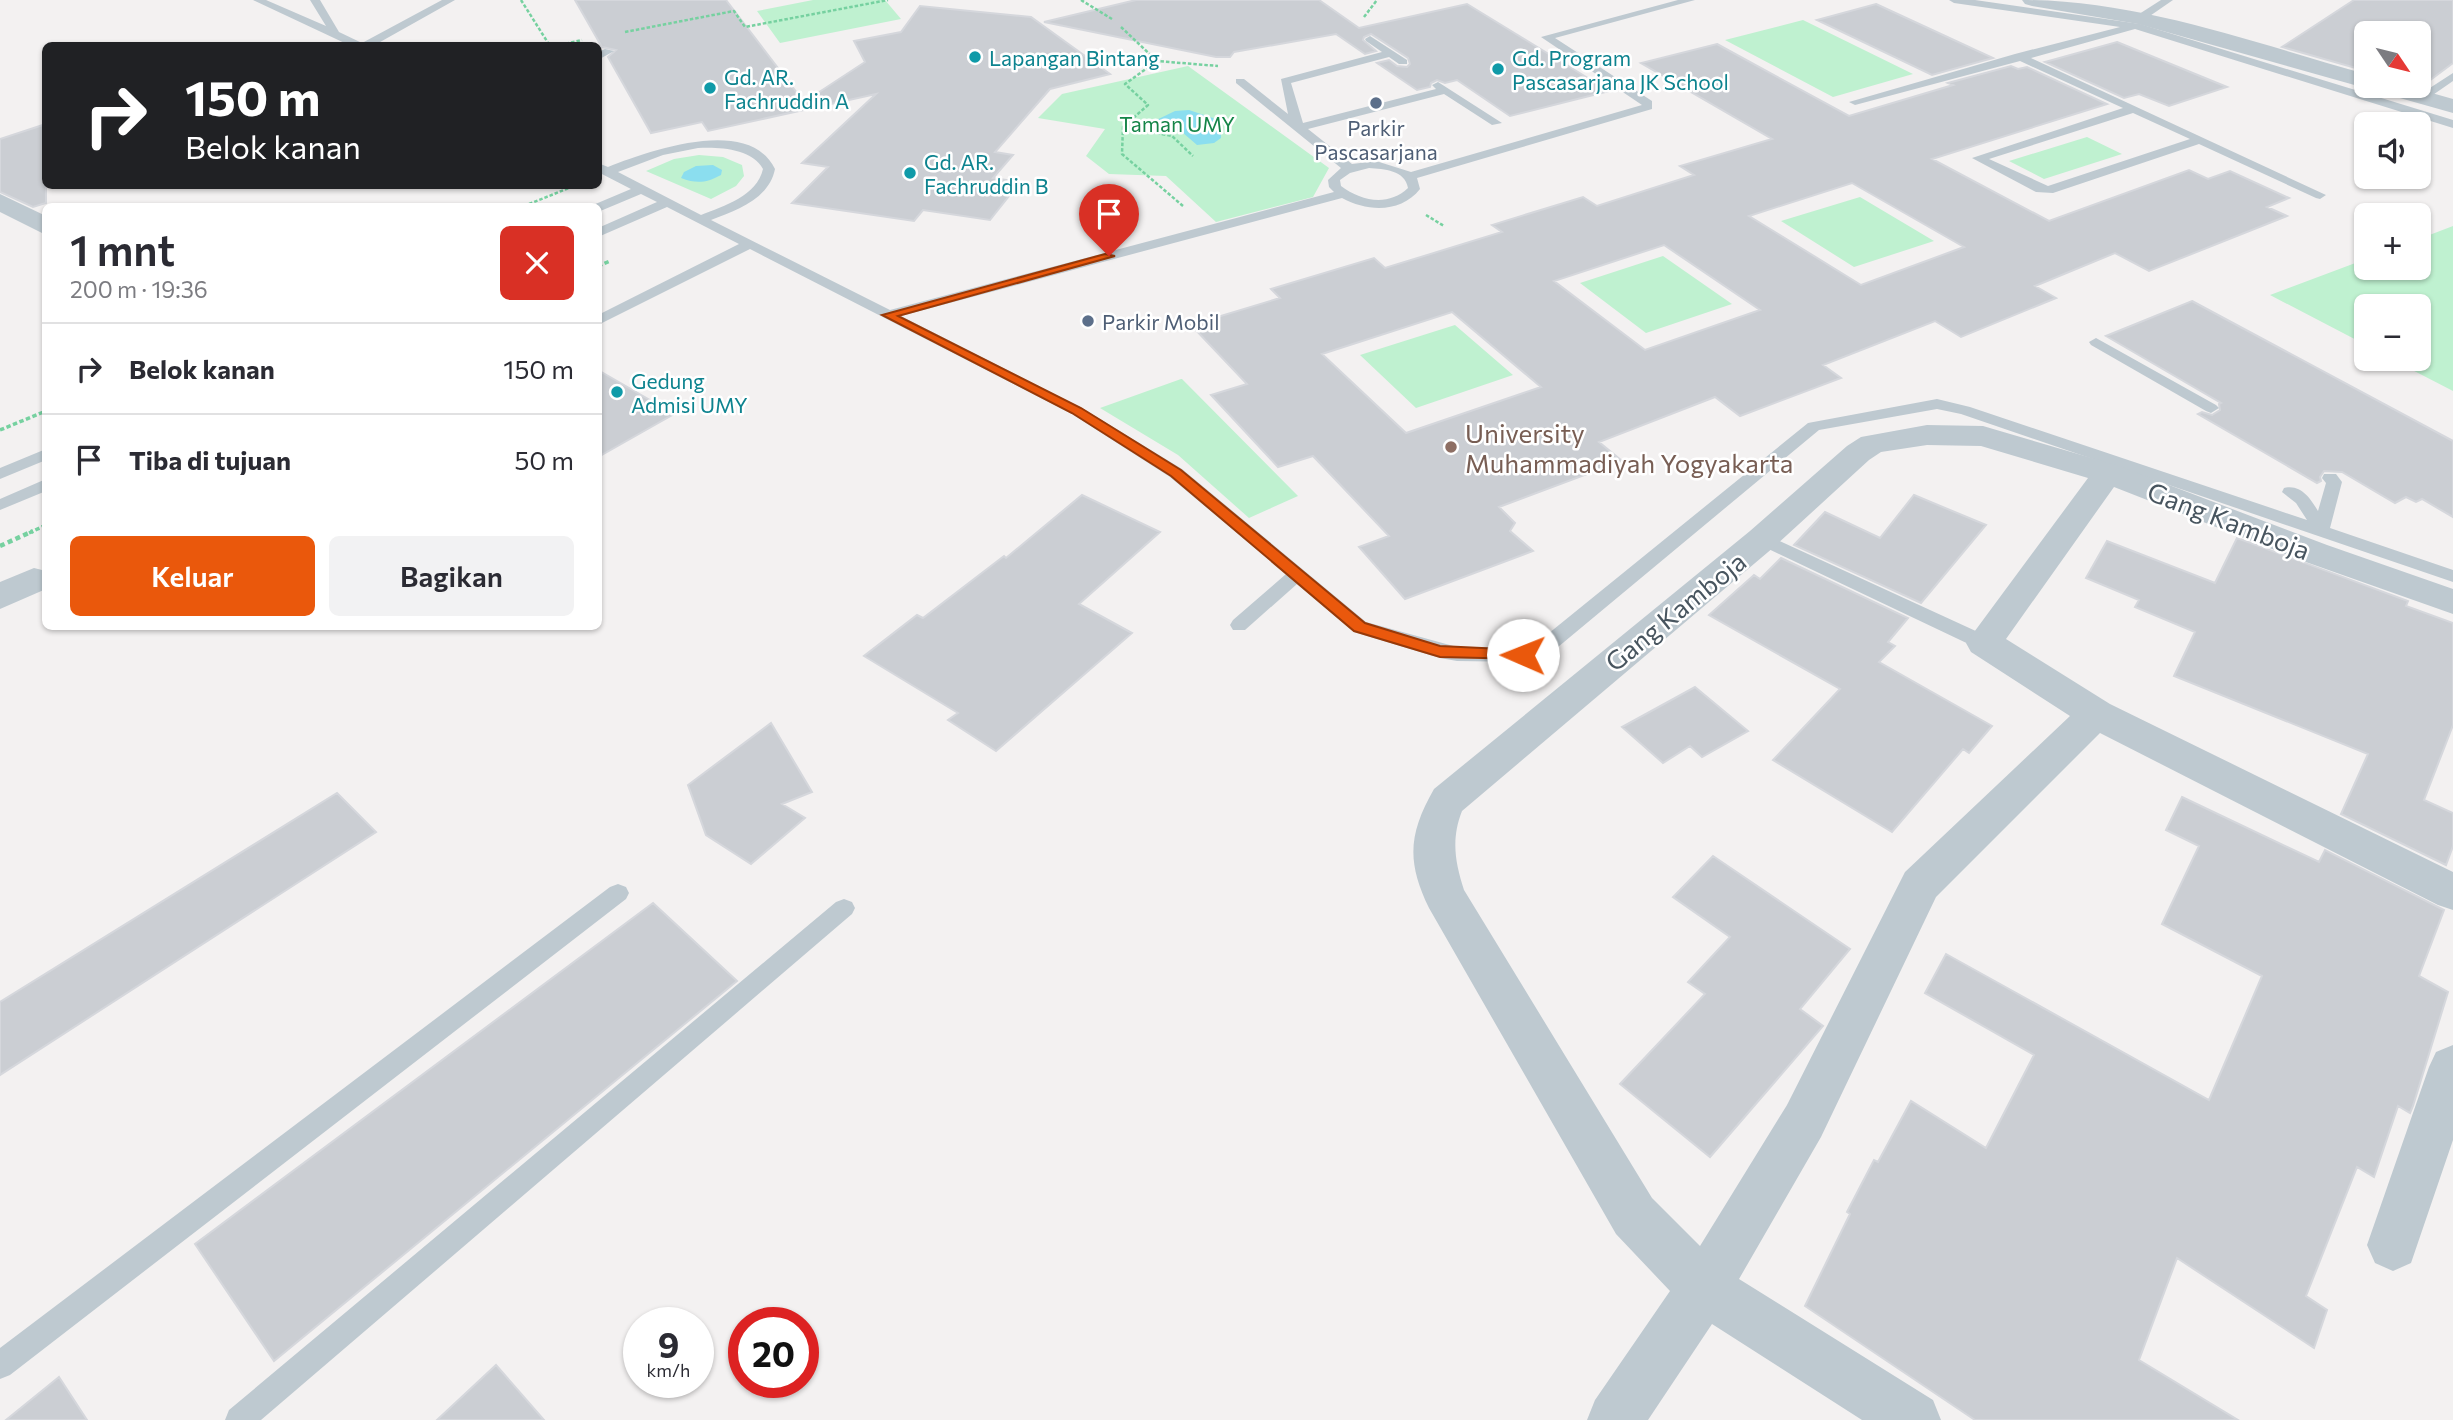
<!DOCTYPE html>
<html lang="id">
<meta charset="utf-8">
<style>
body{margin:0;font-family:Commissioner,sans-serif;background:#f2f2f3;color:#2b2b33;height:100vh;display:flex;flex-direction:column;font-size:26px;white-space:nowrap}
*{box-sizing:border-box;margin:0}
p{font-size:23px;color:#7c7c81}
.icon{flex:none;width:38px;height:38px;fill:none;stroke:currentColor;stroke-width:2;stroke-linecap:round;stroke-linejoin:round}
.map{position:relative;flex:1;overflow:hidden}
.drawer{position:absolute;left:42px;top:203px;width:560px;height:427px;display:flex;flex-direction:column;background:#fff;border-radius:10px;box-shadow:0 2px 5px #0004}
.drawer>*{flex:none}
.guide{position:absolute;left:42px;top:42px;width:560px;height:147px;border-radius:10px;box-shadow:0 2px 5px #0004;background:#202124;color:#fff;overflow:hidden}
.needle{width:46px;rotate:125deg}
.fabs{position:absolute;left:2354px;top:21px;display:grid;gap:14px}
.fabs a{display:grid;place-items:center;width:77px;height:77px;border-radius:10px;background:#fff;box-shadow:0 2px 5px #0004;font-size:35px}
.speed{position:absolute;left:623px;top:1307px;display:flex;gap:14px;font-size:35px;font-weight:700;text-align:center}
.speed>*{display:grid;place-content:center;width:91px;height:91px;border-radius:50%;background:#fff;box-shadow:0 2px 5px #0004;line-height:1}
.speed small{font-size:18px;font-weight:400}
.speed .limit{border:10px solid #d22;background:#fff;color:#111}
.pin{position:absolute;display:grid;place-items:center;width:60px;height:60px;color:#fff;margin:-72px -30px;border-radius:50% 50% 50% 0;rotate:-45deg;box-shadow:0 0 7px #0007}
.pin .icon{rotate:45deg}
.me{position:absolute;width:77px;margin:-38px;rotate:271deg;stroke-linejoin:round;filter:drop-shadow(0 0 5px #0008)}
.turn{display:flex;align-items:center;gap:24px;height:147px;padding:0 28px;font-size:32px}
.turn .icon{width:91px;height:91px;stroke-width:2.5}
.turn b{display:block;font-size:49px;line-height:60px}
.round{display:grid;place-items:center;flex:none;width:74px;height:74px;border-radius:10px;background:#f2f2f3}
.headline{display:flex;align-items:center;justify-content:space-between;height:119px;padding:0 28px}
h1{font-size:42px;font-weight:600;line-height:52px}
.primary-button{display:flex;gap:14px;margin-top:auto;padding:14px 28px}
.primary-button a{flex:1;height:80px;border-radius:10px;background:#ea580c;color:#fff;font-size:28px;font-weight:600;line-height:80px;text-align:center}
.primary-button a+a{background:#f2f2f3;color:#2b2b33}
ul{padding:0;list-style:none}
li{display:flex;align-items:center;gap:21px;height:91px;padding:0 28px;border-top:2px solid #e1e1e2}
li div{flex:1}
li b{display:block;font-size:26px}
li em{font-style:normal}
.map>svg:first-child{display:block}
.green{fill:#bff1d0}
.water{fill:#8bdeef}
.building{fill:#cbced3;stroke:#d5d7dc;stroke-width:2;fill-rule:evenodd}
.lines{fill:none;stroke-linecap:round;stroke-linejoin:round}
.path-far2{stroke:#76d1a0;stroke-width:2.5;stroke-dasharray:3.5 2;stroke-linecap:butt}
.path-far1{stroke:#76d1a0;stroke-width:3.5;stroke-dasharray:4.5 2.5;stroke-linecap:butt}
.path{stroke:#76d1a0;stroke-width:4.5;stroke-dasharray:5 3.5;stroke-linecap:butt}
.lane{fill:#bec9d0;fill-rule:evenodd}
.street{fill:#bec9d0;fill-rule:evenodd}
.route{fill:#ea580c;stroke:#983908;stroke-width:2}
.culture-dot{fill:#0f9aa8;stroke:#fff;stroke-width:2.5}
.service-dot{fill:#5c6f8a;stroke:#fff;stroke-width:2.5}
.education-dot{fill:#8d6e63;stroke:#fff;stroke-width:2.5}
.labels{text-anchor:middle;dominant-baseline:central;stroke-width:5;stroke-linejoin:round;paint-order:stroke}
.far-culture-label{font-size:21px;fill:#0d838f;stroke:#fff;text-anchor:start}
.far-park-label{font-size:21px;fill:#158548;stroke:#fff}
.far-service-label{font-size:21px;fill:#4e5e75;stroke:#fff}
.education-label{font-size:26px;fill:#785e54;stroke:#fff;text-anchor:start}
.street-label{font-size:26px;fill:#48555f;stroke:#fff}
</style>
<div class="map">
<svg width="2453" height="1420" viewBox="0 0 2453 1420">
<rect width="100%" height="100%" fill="#f3f1f1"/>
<!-- green -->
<path class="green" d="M 813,0 L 885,0 L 901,19 L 780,43 L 757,11 Z
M 1803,20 L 1913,74 L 1833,97 L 1725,40 Z
M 1188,66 L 1329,168 L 1313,197 L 1216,222 L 1166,176 L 1109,174 L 1086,156 L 1105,129 L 1038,118 L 1062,94 Z
M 2087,137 L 2122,154 L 2044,179 L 2009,161 Z
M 699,155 L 723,157 L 742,165 L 744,176 L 736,186 L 711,199 L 646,171 L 674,159 Z
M 1860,197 L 1934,241 L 1854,267 L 1781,221 Z
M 2453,226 L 2453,391 L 2391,359 L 2418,359 L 2418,306 L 2366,306 L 2366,345 L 2270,295 L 2366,259 L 2366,268 L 2418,268 L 2419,239 Z
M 1663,256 L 1732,304 L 1646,333 L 1580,283 Z
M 1455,325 L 1513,375 L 1416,408 L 1360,355 Z
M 1181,379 L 1182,379 L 1298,496 L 1249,518 L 1178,455 L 1100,408 Z"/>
<!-- water -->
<path class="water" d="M 1189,110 L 1213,118 L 1221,124 L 1221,138 L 1214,143 L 1197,145 L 1182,132 L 1148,124 L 1175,111 Z
M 713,165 L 722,170 L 721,175 C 706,183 697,184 681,178 L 684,172 L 696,166 Z"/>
<!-- building -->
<path class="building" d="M 575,0 L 726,0 L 804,102 L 865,62 L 854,41 L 901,32 L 920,6 L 1031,17 L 1110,74 L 1050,89 L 995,152 L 1013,155 L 993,178 L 1020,182 L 990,220 L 923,210 L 914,221 L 792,203 L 828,167 L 802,163 L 876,94 L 708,131 L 702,122 L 651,133 L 608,57 L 616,50 L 602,47 Z
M 1136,0 L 1319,0 L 1359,28 L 1467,4 L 1609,91 L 1510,116 L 1457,80 L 1445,83 L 1437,80 L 1431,83 L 1430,87 L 1417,90 L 1377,63 L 1389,60 L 1397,66 L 1407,67 L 1410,64 L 1408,58 L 1371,34 L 1364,37 L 1363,40 L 1376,51 L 1365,54 L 1336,34 L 1234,52 L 1230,57 L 1216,57 L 1044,22 Z
M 2354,0 L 2453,0 L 2453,63 L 2421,87 L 2416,86 L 2418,86 L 2418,33 L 2366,33 L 2366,71 L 2282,47 Z
M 1876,4 L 1993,58 L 1932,75 L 1817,20 Z
M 2117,42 L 2227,87 L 2169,106 L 2139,94 L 2124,98 L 2045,62 Z
M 1717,44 L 1849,116 L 1953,85 L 1948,83 L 2011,66 L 2018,69 L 2027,67 L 2107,104 L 1932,159 L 2049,221 L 2189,170 L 2208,179 L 2230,171 L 2289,198 L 2267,207 L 2287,216 L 2149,271 L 2115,253 L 2035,286 L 2056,298 L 1961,337 L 1935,321 L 1823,365 L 1841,378 L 1740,416 L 1715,397 L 1599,442 L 1622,461 L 1499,507 L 1515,523 L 1510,531 L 1533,551 L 1405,599 L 1359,547 L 1389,536 L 1313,456 L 1278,467 L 1211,395 L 1247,384 L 1191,325 L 1280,298 L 1271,289 L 1374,258 L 1385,268 L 1502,232 L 1492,225 L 1583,197 L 1597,206 L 1694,175 L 1680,166 L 1772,139 L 1641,63 ZM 1852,183 L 1964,247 L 1861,285 L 1749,216 ZM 1664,245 L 1760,310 L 1645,350 L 1554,281 ZM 1452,312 L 1541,387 L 1406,433 L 1322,354 Z
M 46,124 L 46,203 L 33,207 L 0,192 L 0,139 Z
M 2192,301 L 2453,441 L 2453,517 L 2422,499 L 2416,502 L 2406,497 L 2395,503 L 2342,472 L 2324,471 L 2320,477 L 2321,481 L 2317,483 L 2198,414 L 2202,412 L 2212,415 L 2220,410 L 2219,404 L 2221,403 L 2106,336 Z
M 598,370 L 674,414 L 598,457 Z
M 1082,495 L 1160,532 L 1079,604 L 1132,633 L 996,751 L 948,720 L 958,713 L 864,656 L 917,615 L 923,618 L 1004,556 L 1006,558 Z
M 1914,495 L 1986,525 L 1921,603 L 1794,545 L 1825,512 L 1880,538 Z
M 2237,538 L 2408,601 L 2406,606 L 2453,623 L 2453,725 L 2424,800 L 2453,813 L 2453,846 L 2446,865 L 2341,814 L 2368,754 L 2174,676 L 2195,632 L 2135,607 L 2139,600 L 2086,578 L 2107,541 L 2215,583 Z
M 1781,558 L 1908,618 L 1888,642 L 1895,646 L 1879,662 L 1992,726 L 1969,753 L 1963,749 L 1892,832 L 1773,760 L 1840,689 L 1709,615 L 1754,575 L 1760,579 Z
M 1695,687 L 1748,731 L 1702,757 L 1690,746 L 1663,763 L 1622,727 Z
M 771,723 L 812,792 L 782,804 L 805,818 L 751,864 L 706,835 L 688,785 Z
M 337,793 L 376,832 L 0,1075 L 0,1002 Z
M 2182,797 L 2319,862 L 2325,850 L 2444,910 L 2419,976 L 2448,992 L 2413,1106 L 2410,1113 L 2398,1106 L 2374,1177 L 2357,1167 L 2306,1296 L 2327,1310 L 2314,1348 L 2177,1258 L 2139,1360 L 2238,1420 L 1975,1420 L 1805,1306 L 1850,1214 L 1847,1212 L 1874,1160 L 1878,1162 L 1911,1101 L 1986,1148 L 2034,1055 L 1925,993 L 1946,954 L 2209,1100 L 2262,976 L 2162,924 L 2199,846 L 2166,830 Z
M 1713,856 L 1850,949 L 1800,1009 L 1823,1026 L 1710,1157 L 1620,1084 L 1705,994 L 1688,982 L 1730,937 L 1673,897 Z
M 653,903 L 737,981 L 274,1361 L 195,1244 Z
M 496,1365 L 544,1420 L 437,1420 Z
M 59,1377 L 87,1420 L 6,1420 Z"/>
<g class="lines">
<!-- path-far2 -->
<path class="path-far2" d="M 521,0 L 550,46
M 1081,0 L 1112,19
M 1364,17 L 1377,0
M 1121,27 L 1157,61
M 625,32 L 734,11 L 745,27 L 888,0
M 555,46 L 582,40
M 1124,127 L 1172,136 L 1193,156
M 524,206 L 574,186
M 1183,206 L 1122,154 L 1123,127 L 1148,105 L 1125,84 L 1157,61 L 1218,66
M 1426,215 L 1444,226"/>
<!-- path-far1 -->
<path class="path-far1" d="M 598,266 L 610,261
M 0,430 L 46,411
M 29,533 L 46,525"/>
<!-- path -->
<path class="path" d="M 0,546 L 33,531"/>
<!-- lane -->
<path class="lane" d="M 253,0 L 266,0 L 326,26 L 310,0 L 320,0 L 339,32 L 362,43 L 442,0 L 455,0 L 373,46 L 351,46 Z
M 1678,0 L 1695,0 L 1555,38 L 1652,101 L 1652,109 L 1417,178 L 1420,189 C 1401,213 1368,212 1342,198 L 901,316 L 1082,408 L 1182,469 L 1366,622 L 1457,647 L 1522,648 L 1538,642 L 1808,423 L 1937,399 L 1970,407 L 2307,520 L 2296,503 L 2282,492 L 2284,488 C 2301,484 2310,498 2318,511 L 2326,483 L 2322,478 L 2324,474 L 2336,474 L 2342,482 L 2330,528 L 2453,570 L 2453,582 L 1961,414 L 1937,409 L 1819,430 L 1552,652 L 1523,662 L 1457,661 L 1440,658 L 1354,632 L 1297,584 L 1245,630 L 1233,630 L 1230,625 L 1233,620 L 1286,574 L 1170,477 L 1072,414 L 750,249 L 598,325 L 598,315 L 739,244 L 667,207 L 598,237 L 598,228 L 657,202 L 641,194 L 598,212 L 598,206 L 593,205 L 631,189 L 598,172 L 598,163 L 608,167 C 649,151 749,115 775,169 C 769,199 737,210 711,220 L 890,310 L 1334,192 L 1329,187 L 1328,180 L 1341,168 L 1236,83 L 1236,79 L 1244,79 L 1288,114 L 1281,79 L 1382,52 L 1366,41 L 1365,39 L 1370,36 L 1407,60 L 1407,64 L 1399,64 L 1389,57 L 1291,83 L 1303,123 L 1436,89 L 1432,85 L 1438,82 L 1502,123 L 1492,125 L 1444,94 L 1308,129 L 1352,164 L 1376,161 L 1411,172 L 1642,105 L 1541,37 ZM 698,148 C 718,147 752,148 763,169 C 757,196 724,206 701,215 L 618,172 L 663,155 ZM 1369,168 C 1384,169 1405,170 1408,188 C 1388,207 1361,201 1341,186 L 1340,180 L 1350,173 Z
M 1949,0 L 1975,0 L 2140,24 L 2453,120 L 2453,128 L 2135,29 L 2031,58 L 2326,195 L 2320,199 L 2316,198 L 2199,144 L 2053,193 L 2036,192 L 1972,158 L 2123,108 L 2020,61 L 1855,105 L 1849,102 L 2015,54 L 2120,27 L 1954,3 ZM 2133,113 L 2190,139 L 2048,186 L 1989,159 Z
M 2161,0 L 2173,0 L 2144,20 L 2136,20 L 2136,16 Z
M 605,49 L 614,51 L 598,60 L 598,52 Z
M 2453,73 L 2453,81 L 2427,99 L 2419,99 L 2419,95 Z
M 2096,338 L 2216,405 L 2219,408 L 2211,413 L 2206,411 L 2091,345 L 2089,342 Z
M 46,449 L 46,460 L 0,479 L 0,468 Z
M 46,479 L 46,491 L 0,510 L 0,499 Z
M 1762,533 L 1991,638 L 1993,643 L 1991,648 L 1977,648 L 1756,543 L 1753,539 Z
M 618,884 L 626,887 L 629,893 L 626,899 L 10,1375 L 0,1379 L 0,1348 L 610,887 Z
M 844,899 L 852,902 L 855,908 L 852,914 L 261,1420 L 225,1420 L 229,1410 L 836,902 Z"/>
<!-- street -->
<path class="street" d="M 2022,0 C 2139,0 2254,43 2366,74 L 2366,86 L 2407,86 L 2453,99 L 2453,113 L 2375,91 L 2372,86 L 2358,86 L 2138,24 L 2032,6 L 2025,4 Z
M 0,194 L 46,216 L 46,235 L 0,212 Z
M 1927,425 L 1983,426 L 2119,466 L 2327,545 L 2453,589 L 2453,614 L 2303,561 L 2114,487 L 2006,639 L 2110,704 L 2453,872 L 2453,910 L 2438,905 L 2100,733 L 1936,897 L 1821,1137 L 1739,1279 L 1933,1400 L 1941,1420 L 1862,1420 L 1712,1324 L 1648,1420 L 1587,1420 L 1595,1400 L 1670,1291 L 1616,1234 L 1429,908 C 1406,861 1409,833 1434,789 L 1750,531 L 1847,446 L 1861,437 ZM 1927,445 L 1981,446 L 2088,478 L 1966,643 L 1971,652 L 2070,716 L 1905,872 L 1787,1105 L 1700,1246 L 1652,1198 L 1464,890 C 1455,862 1451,839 1462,811 L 1774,547 L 1869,460 L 1881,452 Z
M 34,568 L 46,571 L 46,589 L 0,609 L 0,582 Z
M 2453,1045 L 2453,1140 L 2411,1263 L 2393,1271 L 2375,1263 L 2367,1245 L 2429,1067 L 2436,1052 Z"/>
</g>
<!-- route -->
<path class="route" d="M 1105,254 L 1115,256 L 898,316 L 1081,408 L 1181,470 L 1365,623 L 1440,646 L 1523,650 L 1531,655 L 1528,659 L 1440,657 L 1354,631 L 1171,476 L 1072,413 L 882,315 Z"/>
<!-- markers -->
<g class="culture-dot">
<circle cx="975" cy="57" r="7"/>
<circle cx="1498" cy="69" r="7"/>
<circle cx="710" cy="88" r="7"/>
<circle cx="910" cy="173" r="7"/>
<circle cx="617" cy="392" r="7"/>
</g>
<g class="service-dot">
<circle cx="1376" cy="103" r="7"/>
<circle cx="1088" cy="321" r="7"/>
</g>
<circle class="education-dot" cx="1451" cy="447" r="7"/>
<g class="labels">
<!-- far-culture labels -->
<g class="far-culture-label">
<text x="989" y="57">Lapangan Bintang</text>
<text x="1512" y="57">Gd. Program<tspan x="1512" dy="24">Pascasarjana JK School</tspan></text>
<text x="724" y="76">Gd. AR.<tspan x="724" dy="24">Fachruddin A</tspan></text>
<text x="924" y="161">Gd. AR.<tspan x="924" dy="24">Fachruddin B</tspan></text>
<text x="631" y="380">Gedung<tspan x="631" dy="24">Admisi UMY</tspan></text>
</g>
<!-- far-park labels -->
<g class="far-park-label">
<text x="1177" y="123">Taman UMY</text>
</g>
<!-- far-service labels -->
<g class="far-service-label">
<text x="1376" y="127">Parkir<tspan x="1376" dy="24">Pascasarjana</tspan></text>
<text x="1102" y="321" text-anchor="start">Parkir Mobil</text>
</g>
<!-- education labels -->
<g class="education-label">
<text x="1465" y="432">University<tspan x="1465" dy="30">Muhammadiyah Yogyakarta</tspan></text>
</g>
<!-- street labels -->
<g class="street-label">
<text transform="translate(2229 520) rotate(21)">Gang Kamboja</text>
<text transform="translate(1675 611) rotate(-39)">Gang Kamboja</text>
</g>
</g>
</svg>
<div class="fabs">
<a><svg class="needle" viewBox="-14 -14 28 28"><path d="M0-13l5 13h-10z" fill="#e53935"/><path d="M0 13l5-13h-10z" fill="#7c7c81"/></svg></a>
<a><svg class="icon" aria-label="sound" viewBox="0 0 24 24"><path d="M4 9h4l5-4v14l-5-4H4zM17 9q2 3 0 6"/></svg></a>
<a>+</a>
<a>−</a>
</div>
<div class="speed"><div>9<small>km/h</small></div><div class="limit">20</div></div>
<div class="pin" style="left:1109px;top:256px;background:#d93025"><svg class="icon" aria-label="arrive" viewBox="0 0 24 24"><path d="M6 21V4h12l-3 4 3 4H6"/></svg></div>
<svg class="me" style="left:1523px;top:655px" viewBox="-20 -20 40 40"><circle r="19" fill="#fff"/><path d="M0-13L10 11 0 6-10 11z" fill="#ea580c"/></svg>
<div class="guide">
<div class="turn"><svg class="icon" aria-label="right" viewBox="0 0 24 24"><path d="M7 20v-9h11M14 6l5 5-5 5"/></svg><div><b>150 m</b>Belok kanan</div></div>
</div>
<section class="drawer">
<div class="headline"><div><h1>1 mnt</h1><p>200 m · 19:36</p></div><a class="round" style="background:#d93025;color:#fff"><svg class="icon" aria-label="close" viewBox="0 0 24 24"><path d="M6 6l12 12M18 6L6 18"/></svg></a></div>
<ul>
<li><svg class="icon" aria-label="right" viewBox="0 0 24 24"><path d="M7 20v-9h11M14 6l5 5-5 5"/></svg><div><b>Belok kanan</b></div><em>150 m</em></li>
<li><svg class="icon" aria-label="arrive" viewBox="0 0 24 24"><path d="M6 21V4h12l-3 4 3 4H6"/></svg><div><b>Tiba di tujuan</b></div><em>50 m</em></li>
</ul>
<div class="primary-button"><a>Keluar</a><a>Bagikan</a></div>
</section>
</div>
